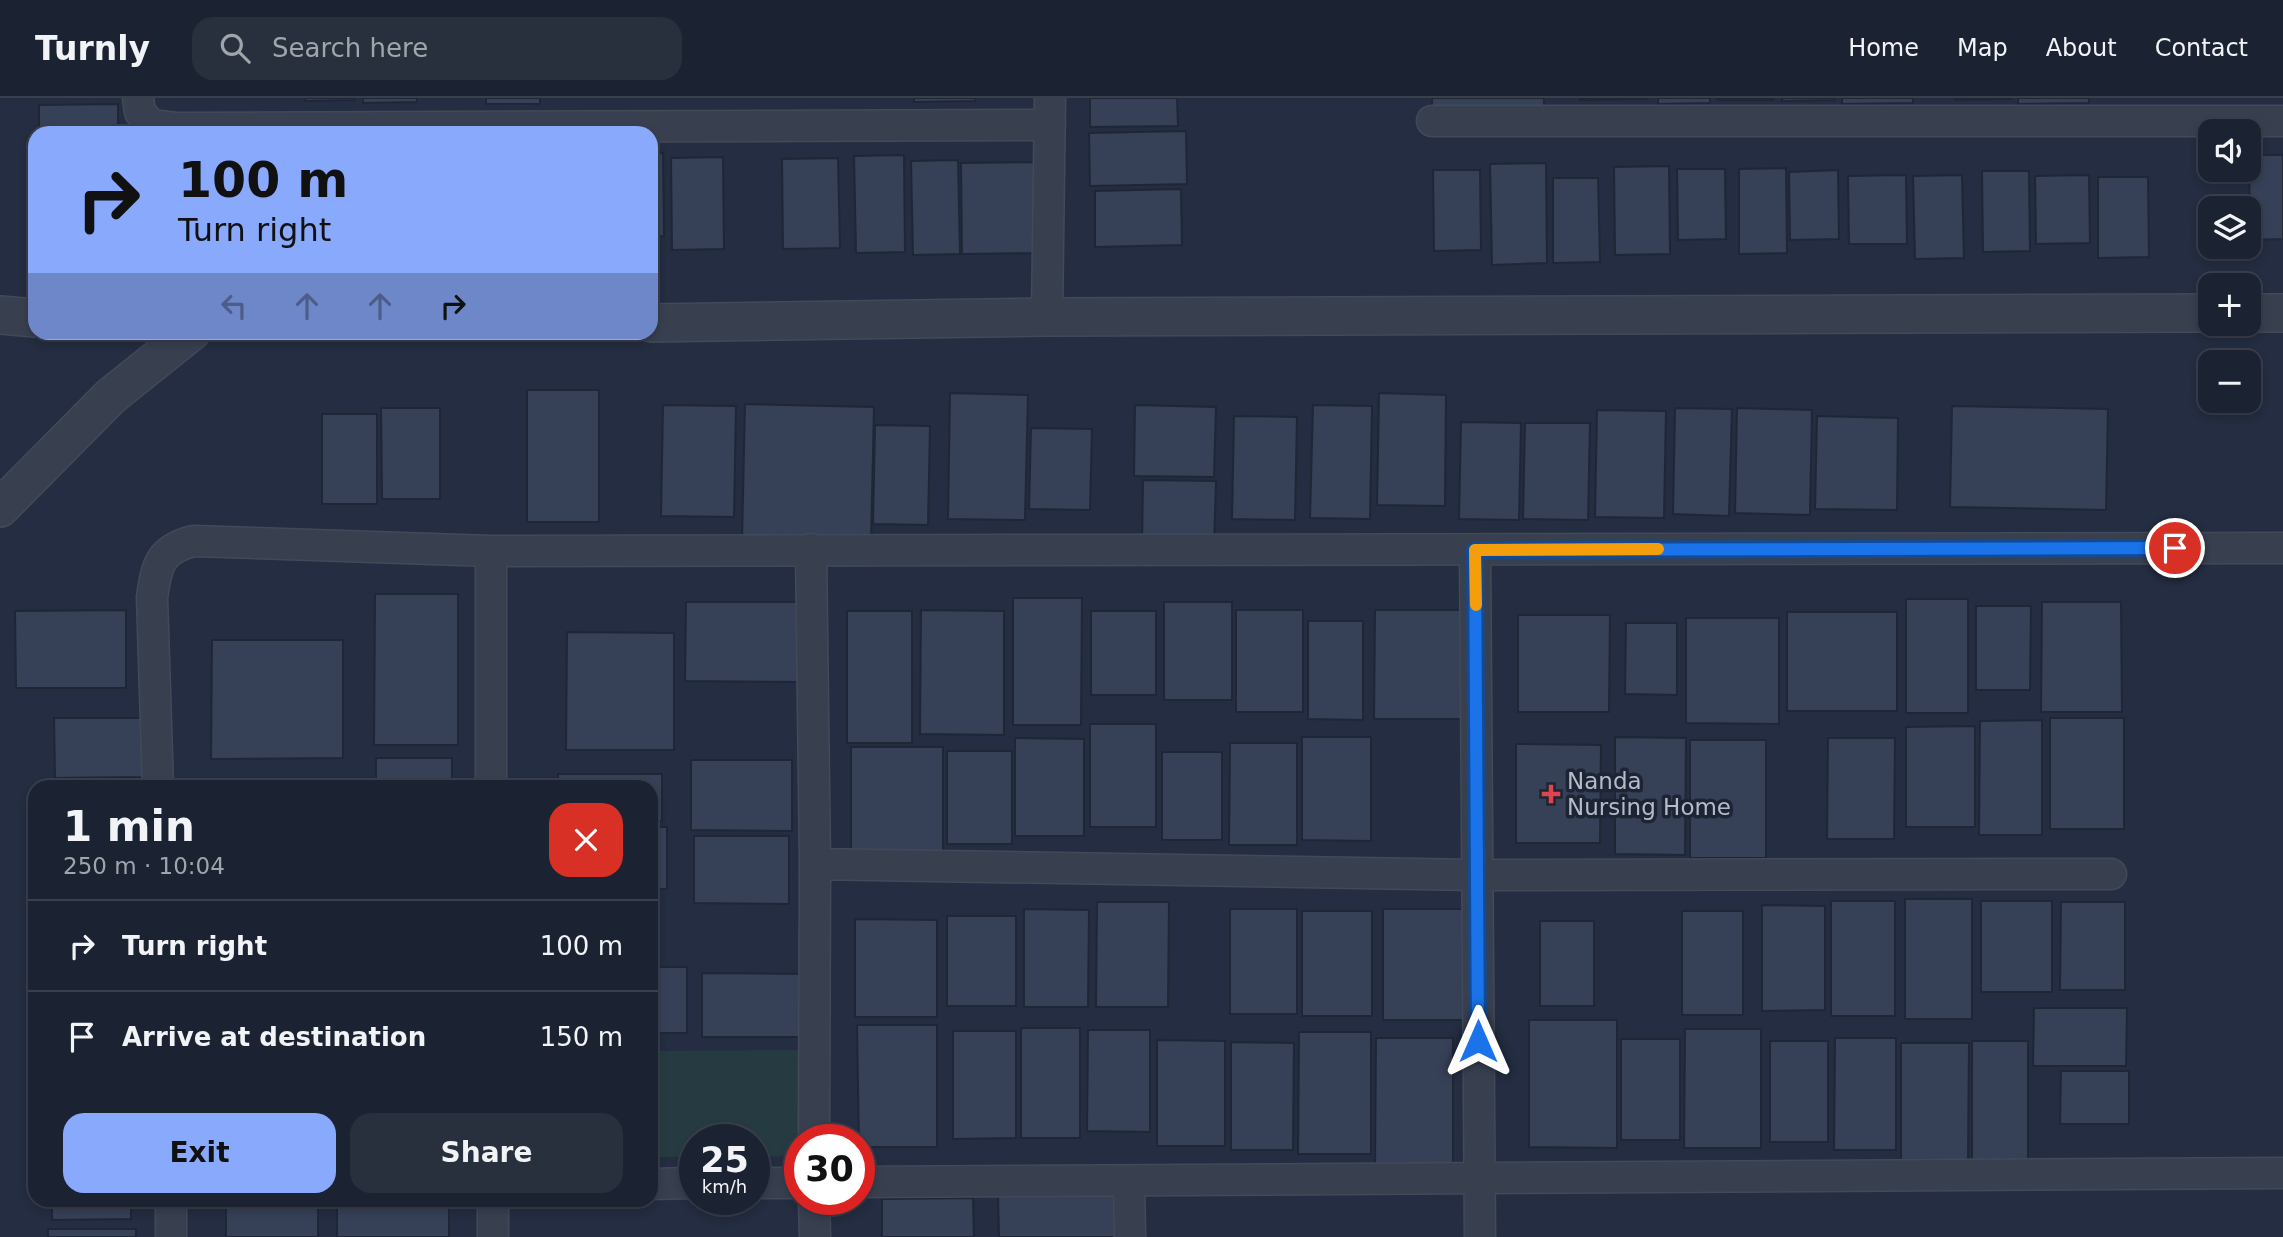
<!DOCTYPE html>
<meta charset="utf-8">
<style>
body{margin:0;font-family:"DejaVu Sans",sans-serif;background:#282f3d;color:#f1f3f6;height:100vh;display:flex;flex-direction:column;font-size:26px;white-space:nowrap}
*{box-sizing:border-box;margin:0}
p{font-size:23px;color:#a0a4ab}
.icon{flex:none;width:38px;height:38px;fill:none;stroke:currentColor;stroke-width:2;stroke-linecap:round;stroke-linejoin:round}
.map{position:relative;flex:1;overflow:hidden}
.side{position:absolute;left:28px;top:682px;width:630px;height:427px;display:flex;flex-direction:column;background:#1b2231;border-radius:21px;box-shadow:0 4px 10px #0003,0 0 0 2px #393f4d}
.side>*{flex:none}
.top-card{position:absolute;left:28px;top:28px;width:630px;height:214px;border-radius:21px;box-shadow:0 4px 10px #0003,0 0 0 2px #393f4d;background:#89a9fc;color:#111;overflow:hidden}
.tools{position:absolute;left:2198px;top:21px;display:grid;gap:14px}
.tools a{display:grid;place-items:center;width:63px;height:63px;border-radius:14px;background:#1b2231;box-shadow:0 4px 10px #0003,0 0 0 2px #393f4d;font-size:35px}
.speed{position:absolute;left:679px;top:1026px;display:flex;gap:14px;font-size:35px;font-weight:700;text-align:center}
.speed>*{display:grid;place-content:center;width:91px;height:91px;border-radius:50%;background:#1b2231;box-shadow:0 4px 10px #0003,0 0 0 2px #393f4d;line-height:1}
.speed small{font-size:18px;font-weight:400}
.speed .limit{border:10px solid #d22;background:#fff;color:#111}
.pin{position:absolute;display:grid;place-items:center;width:60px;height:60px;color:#fff;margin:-30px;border:4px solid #fff;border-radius:50%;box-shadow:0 2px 7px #0007}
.me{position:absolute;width:77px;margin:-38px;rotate:0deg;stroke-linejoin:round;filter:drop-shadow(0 0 5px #0008)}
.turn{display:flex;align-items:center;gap:24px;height:147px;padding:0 35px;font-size:32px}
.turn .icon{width:91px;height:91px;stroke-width:2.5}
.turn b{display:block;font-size:49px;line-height:60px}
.lanes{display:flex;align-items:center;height:66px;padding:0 35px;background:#0003;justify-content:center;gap:35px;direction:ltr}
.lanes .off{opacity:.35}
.round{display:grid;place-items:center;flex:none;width:74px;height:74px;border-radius:21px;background:#282f3d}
.overview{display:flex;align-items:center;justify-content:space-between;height:119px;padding:0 35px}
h1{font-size:42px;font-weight:700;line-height:52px}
.cta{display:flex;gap:14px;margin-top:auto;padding:14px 35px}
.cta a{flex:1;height:80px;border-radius:21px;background:#89a9fc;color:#111;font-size:28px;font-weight:700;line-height:80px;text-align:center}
.cta a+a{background:#282f3d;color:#f1f3f6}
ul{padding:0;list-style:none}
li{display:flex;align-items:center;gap:21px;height:91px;padding:0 35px;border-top:2px solid #393f4d}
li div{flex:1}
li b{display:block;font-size:26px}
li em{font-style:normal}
header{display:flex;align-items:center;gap:42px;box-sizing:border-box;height:98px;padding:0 35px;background:#1b2231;border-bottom:2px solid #393f4d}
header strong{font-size:33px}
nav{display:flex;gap:38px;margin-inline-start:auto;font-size:24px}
.search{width:490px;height:63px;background:#282f3d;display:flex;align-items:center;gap:18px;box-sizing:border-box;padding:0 24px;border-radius:21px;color:#a0a4ab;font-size:26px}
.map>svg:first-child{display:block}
.green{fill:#263b41}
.building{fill:#364057;stroke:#1f2737;stroke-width:2}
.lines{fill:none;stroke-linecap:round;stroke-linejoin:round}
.minor-casing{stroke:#424959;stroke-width:33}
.tertiary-casing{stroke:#424959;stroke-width:40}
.minor{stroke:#384050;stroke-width:30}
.tertiary{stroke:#384050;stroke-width:37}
.route-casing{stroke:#114b97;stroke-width:18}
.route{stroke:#1a73e8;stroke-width:12}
.slow{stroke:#f59e0b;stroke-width:12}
.health-dot{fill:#e0444e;stroke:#1d2535;stroke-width:2.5}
.labels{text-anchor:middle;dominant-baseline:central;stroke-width:7;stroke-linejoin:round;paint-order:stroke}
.poi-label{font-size:23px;fill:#b5bbcb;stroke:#1d2535;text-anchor:start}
</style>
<header>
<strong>Turnly</strong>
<div class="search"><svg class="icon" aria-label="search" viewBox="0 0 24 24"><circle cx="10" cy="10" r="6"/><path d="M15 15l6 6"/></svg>Search here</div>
<nav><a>Home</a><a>Map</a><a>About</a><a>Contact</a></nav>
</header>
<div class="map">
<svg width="2283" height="1139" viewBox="0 0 2283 1139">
<rect width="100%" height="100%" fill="#242d41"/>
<!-- green -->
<path class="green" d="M 800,952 L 800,1058 L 754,1059 L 754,1041 L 695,1041 L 695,1059 L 651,1059 L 651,953 Z"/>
<!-- building -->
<path class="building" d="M 305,0 L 355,0 L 355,2 L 305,3 Z
M 363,0 L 417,0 L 417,4 L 363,5 Z
M 486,0 L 540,0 L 540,6 L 486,6 Z
M 914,0 L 975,0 L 975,3 L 914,4 Z
M 1090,0 L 1177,0 L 1178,28 L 1090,29 Z
M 1432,0 L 1544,0 L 1544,15 L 1432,17 Z
M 1580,0 L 1647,0 L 1647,1 L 1580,2 Z
M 1658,0 L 1710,0 L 1710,5 L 1658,6 Z
M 1717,0 L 1774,0 L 1774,2 L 1717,2 Z
M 1782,0 L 1835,0 L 1835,2 L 1782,3 Z
M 1842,0 L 1913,0 L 1913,5 L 1842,6 Z
M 1955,0 L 2012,0 L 2012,1 L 1955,2 Z
M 2018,0 L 2089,0 L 2089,5 L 2018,6 Z
M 118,6 L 118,35 L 39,35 L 39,7 Z
M 1186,33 L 1187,86 L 1090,88 L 1089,35 Z
M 651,55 L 663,55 L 664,138 L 651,139 Z
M 904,57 L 905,154 L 856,155 L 854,58 Z
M 2249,57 L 2283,57 L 2283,141 L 2250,142 Z
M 723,59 L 724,151 L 672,152 L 671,60 Z
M 838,60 L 840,150 L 783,151 L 782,61 Z
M 958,62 L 960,156 L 913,157 L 911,63 Z
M 1038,64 L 1039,155 L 962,156 L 961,65 Z
M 1546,65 L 1547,165 L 1492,167 L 1490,66 Z
M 1669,68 L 1670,156 L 1615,157 L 1614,69 Z
M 1786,70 L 1787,155 L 1739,156 L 1739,71 Z
M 1677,71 L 1725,71 L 1726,141 L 1678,142 Z
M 1433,72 L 1480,72 L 1481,152 L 1434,153 Z
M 1838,72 L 1839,141 L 1790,142 L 1789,74 Z
M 1982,73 L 2029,73 L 2030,153 L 1983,154 Z
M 1906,77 L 1907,146 L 1849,146 L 1848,78 Z
M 1962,77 L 1964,160 L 1915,161 L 1913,78 Z
M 2089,77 L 2090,145 L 2036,146 L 2035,78 Z
M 2098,79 L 2148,79 L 2149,159 L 2098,160 Z
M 1553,80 L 1598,80 L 1600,164 L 1553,165 Z
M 1181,91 L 1182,147 L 1095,149 L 1095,93 Z
M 527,292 L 599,292 L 599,424 L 527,424 Z
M 950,295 L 1028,297 L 1025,422 L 948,421 Z
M 1379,295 L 1446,297 L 1445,408 L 1377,407 Z
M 745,306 L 874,309 L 871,445 L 742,443 Z
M 663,307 L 736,308 L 734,419 L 661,418 Z
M 1135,307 L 1216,309 L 1214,379 L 1134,378 Z
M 1313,307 L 1372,308 L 1370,421 L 1310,420 Z
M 1952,308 L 2108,311 L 2106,412 L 1950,409 Z
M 381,310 L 440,310 L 440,401 L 382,401 Z
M 1675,310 L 1732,311 L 1729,418 L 1673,416 Z
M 1737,310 L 1812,312 L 1810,417 L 1735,415 Z
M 1597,312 L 1666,313 L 1664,420 L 1595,419 Z
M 322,316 L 377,316 L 377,406 L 322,406 Z
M 1234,318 L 1297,319 L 1295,422 L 1232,421 Z
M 1817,318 L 1898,320 L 1897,412 L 1815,411 Z
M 1461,324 L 1521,325 L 1519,422 L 1459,421 Z
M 1525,325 L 1590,325 L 1588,422 L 1523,421 Z
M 875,327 L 930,328 L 928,427 L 873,426 Z
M 1031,330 L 1092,331 L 1090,412 L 1029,411 Z
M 1143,382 L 1216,383 L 1214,448 L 1142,447 Z
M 375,496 L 458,496 L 458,647 L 374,647 Z
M 1013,500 L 1082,500 L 1081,627 L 1013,627 Z
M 1906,501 L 1968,501 L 1968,615 L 1906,615 Z
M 686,504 L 807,504 L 806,584 L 685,583 Z
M 1164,504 L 1232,504 L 1232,602 L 1164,602 Z
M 2042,504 L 2121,504 L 2122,614 L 2041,614 Z
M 1976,508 L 2031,508 L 2030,592 L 1976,592 Z
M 126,512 L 126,590 L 16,590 L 15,513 Z
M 921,512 L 1004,513 L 1004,637 L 920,636 Z
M 1236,512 L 1303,512 L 1303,614 L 1236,614 Z
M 1375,512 L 1464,512 L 1464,621 L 1374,621 Z
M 847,513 L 912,513 L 912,645 L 847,645 Z
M 1091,513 L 1156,513 L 1156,597 L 1091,597 Z
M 1787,514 L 1897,514 L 1897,613 L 1787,613 Z
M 1518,517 L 1610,517 L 1609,614 L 1518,614 Z
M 1686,520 L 1779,520 L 1779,626 L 1686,625 Z
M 1308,523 L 1363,523 L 1363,622 L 1308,621 Z
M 1626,525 L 1677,525 L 1677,597 L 1625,596 Z
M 567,534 L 674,535 L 674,652 L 566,652 Z
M 212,542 L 343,542 L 343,660 L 211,661 Z
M 54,620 L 143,620 L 143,679 L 55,680 Z
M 2050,620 L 2124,620 L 2124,731 L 2050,731 Z
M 2042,622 L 2042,737 L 1979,737 L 1980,623 Z
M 1090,626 L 1156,626 L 1156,729 L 1090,729 Z
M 1975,628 L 1975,729 L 1906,729 L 1906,629 Z
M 1302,639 L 1371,639 L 1371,743 L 1302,742 Z
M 1615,639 L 1686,640 L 1685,757 L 1615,756 Z
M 1015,640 L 1084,641 L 1084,738 L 1015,738 Z
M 1828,640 L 1895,640 L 1894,741 L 1827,741 Z
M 1690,642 L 1766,642 L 1766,760 L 1690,760 Z
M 1230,645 L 1297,645 L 1297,747 L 1229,747 Z
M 1516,646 L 1601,647 L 1600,745 L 1516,745 Z
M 851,649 L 943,649 L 943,764 L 851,764 Z
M 947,653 L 1012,653 L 1012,746 L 947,746 Z
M 1162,654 L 1222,654 L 1222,742 L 1162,742 Z
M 376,660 L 452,660 L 452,690 L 376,690 Z
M 691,662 L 792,662 L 792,733 L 691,732 Z
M 558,676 L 662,676 L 662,723 L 651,723 L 651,690 L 558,690 Z
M 651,729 L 667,729 L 667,791 L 651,791 Z
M 694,738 L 789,738 L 789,806 L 694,805 Z
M 1905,801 L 1972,801 L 1972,921 L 1905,921 Z
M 1831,803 L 1895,803 L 1895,918 L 1831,918 Z
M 1981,803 L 2052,803 L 2052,894 L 1981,894 Z
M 1097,804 L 1169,804 L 1168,909 L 1096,909 Z
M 2061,804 L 2125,804 L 2125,892 L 2060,892 Z
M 1762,807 L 1825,808 L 1825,912 L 1762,913 Z
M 1024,811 L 1089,812 L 1088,909 L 1024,909 Z
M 1230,811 L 1297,811 L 1297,916 L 1230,916 Z
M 1383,811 L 1463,811 L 1463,922 L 1383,922 Z
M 1302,813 L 1372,813 L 1372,918 L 1302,918 Z
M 1682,813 L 1743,813 L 1743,917 L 1682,917 Z
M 947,818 L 1016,818 L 1016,908 L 947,908 Z
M 855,821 L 937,822 L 937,919 L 855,919 Z
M 1540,823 L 1594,823 L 1594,908 L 1540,908 Z
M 651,869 L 687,869 L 687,935 L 651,935 Z
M 702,875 L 803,876 L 802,939 L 702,939 Z
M 2034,910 L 2127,910 L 2126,968 L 2033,968 Z
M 1529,922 L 1617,922 L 1617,1050 L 1529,1049 Z
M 857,927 L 937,927 L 937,1049 L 859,1049 Z
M 1021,930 L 1080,930 L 1080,1040 L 1021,1040 Z
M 1685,931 L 1761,931 L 1761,1050 L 1684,1050 Z
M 1088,932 L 1150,932 L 1150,1034 L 1087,1033 Z
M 953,933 L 1016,933 L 1016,1040 L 953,1041 Z
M 1299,934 L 1371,934 L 1371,1056 L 1298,1056 Z
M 1376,940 L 1453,940 L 1453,1068 L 1375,1068 Z
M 1835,940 L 1896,940 L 1896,1052 L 1834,1052 Z
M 1621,941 L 1680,941 L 1680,1042 L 1621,1042 Z
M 1157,942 L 1225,943 L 1225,1048 L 1157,1048 Z
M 1770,943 L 1828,943 L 1828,1044 L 1770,1044 Z
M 1972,943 L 2028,943 L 2028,1066 L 1972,1066 Z
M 1231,944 L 1294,945 L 1293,1052 L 1231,1052 Z
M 1901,945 L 1969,945 L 1968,1062 L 1901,1062 Z
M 2061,973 L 2129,973 L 2129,1026 L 2060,1026 Z
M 1128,1094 L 1129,1139 L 999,1139 L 998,1097 Z
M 973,1100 L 974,1139 L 882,1139 L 882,1101 Z
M 52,1102 L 131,1102 L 131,1121 L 52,1122 Z
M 226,1102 L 318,1102 L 318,1139 L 226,1139 Z
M 337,1102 L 449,1102 L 449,1139 L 337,1139 Z
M 48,1131 L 136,1131 L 136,1139 L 48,1139 Z"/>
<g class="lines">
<defs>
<path id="minor" d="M 138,0 L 140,14 L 151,27 L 176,30 L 1050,27
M 1432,23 L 2283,23
M 1047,219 L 1050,0
M 811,451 L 815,766 L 814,1041
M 1475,452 L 1480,1139
M 491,453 L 491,690
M 158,690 L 152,499 C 157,467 159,452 193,443 L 491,453 L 2283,450
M 815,766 L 1477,777 L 2111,776
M 1129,1083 L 1130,1139
M 859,1084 L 2283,1075
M 754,1085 L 800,1085
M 651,1086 L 695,1085
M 814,1101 L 815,1139
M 171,1102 L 171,1139
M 493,1102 L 493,1139"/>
<path id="tertiary" d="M 2249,215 L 2283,215
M 0,217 L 35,220
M 651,225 L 1047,219 L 2210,215
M 0,410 L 111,298 L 191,234"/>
</defs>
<!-- minor casing -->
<use href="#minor" class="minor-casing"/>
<!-- tertiary casing -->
<use href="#tertiary" class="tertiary-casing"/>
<!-- minor -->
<use href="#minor" class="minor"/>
<!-- tertiary -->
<use href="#tertiary" class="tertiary"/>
</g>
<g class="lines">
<defs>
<path id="route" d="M 1478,943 L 1475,452 L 2175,450"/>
</defs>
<!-- route casing -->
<use href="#route" class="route-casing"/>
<!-- route -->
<use href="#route" class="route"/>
<!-- slow -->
<path class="slow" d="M 1476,507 L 1475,452 L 1658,451"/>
</g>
<!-- markers -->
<path class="health-dot" d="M1547.5 685.5h7v7h7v7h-7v7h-7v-7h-7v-7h7z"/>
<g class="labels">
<!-- poi labels -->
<g class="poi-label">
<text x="1567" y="683">Nanda<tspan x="1567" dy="26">Nursing Home</tspan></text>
</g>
</g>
</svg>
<div class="tools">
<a><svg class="icon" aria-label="sound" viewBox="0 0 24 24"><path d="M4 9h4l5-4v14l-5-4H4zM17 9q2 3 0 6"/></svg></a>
<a><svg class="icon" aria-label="layers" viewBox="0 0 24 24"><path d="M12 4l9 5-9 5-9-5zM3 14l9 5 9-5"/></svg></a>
<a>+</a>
<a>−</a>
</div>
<div class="speed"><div>25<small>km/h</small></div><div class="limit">30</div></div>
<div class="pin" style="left:2175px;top:450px;background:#d93025"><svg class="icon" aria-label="arrive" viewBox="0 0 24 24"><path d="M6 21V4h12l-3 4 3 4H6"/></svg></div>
<svg class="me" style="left:1478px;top:943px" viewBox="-20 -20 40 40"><path d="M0-17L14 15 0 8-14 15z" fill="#1a73e8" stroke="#fff" stroke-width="4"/></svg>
<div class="top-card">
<div class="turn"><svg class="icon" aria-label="right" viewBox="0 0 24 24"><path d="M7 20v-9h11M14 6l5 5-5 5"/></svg><div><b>100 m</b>Turn right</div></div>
<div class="lanes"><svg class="icon off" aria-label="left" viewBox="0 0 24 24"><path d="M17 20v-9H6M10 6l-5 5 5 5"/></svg><svg class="icon off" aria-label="ahead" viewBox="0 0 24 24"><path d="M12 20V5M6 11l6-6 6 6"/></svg><svg class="icon off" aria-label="ahead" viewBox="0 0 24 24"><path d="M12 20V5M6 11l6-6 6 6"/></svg><svg class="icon" aria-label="right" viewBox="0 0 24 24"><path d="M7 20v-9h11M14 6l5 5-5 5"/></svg></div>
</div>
<section class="side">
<div class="overview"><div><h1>1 min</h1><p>250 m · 10:04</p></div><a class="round" style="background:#d93025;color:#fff"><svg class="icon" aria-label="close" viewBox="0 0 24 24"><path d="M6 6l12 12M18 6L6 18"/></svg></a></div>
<ul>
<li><svg class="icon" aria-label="right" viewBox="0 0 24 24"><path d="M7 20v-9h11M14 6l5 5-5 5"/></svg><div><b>Turn right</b></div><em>100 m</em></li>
<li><svg class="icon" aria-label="arrive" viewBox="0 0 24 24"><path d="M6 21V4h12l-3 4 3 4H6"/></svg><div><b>Arrive at destination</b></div><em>150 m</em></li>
</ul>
<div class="cta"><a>Exit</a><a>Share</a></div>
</section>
</div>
